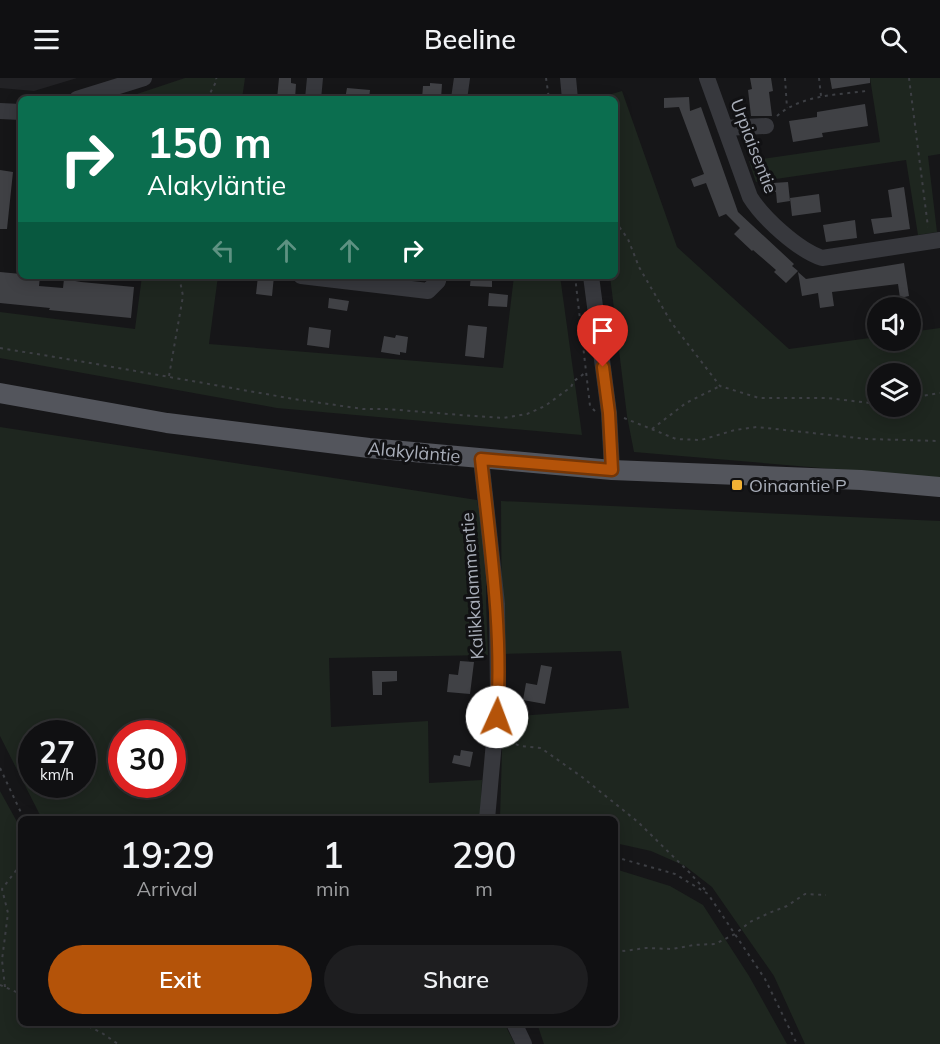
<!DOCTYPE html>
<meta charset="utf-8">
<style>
body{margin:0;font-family:Mulish,sans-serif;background:#1e1e20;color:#f1f3f6;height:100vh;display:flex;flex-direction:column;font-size:22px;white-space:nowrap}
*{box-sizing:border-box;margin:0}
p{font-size:20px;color:#9c9d9f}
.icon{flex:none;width:33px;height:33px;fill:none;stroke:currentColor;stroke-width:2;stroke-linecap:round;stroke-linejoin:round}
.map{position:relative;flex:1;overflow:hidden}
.drawer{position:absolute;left:18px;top:738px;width:600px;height:210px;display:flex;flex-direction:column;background:#101012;border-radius:9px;box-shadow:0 3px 15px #0003,0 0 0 2px #303032}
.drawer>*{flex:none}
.hud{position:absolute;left:18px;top:18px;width:600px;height:183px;border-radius:9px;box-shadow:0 3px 15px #0003,0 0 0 2px #303032;background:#0b6e4f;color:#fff;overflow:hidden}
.buttons{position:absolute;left:867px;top:219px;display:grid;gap:12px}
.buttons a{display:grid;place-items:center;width:54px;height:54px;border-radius:50%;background:#101012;box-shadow:0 3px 15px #0003,0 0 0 2px #303032;font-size:30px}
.speed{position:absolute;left:18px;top:642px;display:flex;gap:12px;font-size:30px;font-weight:700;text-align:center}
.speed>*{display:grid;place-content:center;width:78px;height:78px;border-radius:50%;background:#101012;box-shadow:0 3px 15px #0003,0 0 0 2px #303032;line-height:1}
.speed small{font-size:15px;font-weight:400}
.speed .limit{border:9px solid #d22;background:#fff;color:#111}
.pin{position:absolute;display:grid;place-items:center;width:51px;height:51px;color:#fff;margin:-62px -26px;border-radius:50% 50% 50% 0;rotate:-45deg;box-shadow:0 0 6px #0007}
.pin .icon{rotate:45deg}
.me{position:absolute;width:66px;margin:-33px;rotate:2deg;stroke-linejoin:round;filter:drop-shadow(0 0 4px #0008)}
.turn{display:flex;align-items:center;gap:21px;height:126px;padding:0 30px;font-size:27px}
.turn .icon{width:78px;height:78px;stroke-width:2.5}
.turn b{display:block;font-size:42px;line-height:51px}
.lanes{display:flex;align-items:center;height:57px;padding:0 30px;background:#0003;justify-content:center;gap:30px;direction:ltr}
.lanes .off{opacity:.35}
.eta{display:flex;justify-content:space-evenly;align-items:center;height:102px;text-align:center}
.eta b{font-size:36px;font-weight:600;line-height:42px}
.cta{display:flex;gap:12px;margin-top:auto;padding:12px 30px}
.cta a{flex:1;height:69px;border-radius:36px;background:#b45309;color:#fff;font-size:24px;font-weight:600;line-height:69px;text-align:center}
.cta a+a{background:#1e1e20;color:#f1f3f6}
header{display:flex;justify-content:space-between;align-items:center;height:78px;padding:0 30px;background:#101012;font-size:27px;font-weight:600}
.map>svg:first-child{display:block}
.built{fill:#222225}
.green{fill:#1e261f;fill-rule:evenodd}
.building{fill:#404145}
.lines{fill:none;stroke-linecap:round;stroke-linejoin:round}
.path{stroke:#3d3f44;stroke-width:2;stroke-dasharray:3 4.5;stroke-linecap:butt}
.minor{stroke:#37383d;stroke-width:16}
.major{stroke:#53555c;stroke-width:20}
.route-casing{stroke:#753606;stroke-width:15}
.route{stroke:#b45309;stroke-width:10}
.poi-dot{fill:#f2b134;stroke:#111113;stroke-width:2}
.labels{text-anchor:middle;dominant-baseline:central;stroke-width:6;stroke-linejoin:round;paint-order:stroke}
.street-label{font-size:18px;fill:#a8adb8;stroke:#111113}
.poi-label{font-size:18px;fill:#a8adb8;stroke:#111113;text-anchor:start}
</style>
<header><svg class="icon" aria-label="menu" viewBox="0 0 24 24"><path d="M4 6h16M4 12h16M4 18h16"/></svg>Beeline<svg class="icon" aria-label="search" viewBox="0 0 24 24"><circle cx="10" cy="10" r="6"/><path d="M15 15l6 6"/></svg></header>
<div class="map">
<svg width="940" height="966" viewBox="0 0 940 966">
<rect width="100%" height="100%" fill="#161618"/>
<!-- built -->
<path class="built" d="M 0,0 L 77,0 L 34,13 L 0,10 Z"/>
<!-- green -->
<path class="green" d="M 185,0 L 245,0 L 242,21 L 122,21 Z
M 870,0 L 940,0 L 940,76 L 928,78 L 937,154 L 918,157 L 906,82 L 756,104 L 749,83 L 880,64 Z
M 622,13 L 677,169 L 789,271 L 877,259 L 878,262 L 910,262 L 911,254 L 940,250 L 940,400 L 634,374 L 627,338 L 610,198 L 615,198 L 615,21 L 605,21 L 605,18 ZM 878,296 L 910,296 L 910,328 L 878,328 Z
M 142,198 L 218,198 L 209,266 L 503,290 L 514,198 L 560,198 L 582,357 L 277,330 L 0,280 L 0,234 L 135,251 Z
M 0,349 L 477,422 L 486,481 L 486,522 L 488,577 L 329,580 L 331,649 L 428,643 L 429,705 L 482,702 L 480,741 L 42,741 L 0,658 ZM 32,656 L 82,656 L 82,706 L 32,706 ZM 122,656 L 172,656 L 172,706 L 122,706 Z
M 501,423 L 940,443 L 940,966 L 805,966 L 774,898 L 712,809 L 685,788 L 651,773 L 615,765 L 615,741 L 500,741 L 503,639 L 629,630 L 621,573 L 502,576 Z
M 0,713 L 21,751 L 21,945 L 504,945 L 515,966 L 0,966 Z
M 615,791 L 670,808 L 703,827 L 749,898 L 787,966 L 544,966 L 537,945 L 615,945 Z"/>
<!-- building -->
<path class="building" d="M 279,0 L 291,0 L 291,5 L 296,6 L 295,21 L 277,21 Z
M 750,0 L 771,0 L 773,13 L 769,14 L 772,38 L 751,38 L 748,12 L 752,11 Z
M 830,0 L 870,0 L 870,5 L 832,11 Z
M 430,5 L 442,6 L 441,21 L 422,21 L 423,8 L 430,8 Z
M 347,10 L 370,12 L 369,21 L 345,21 Z
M 689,19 L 690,33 L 701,29 L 738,134 L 794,186 L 792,188 L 798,193 L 786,205 L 774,194 L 776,192 L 753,172 L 752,173 L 734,156 L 740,150 L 726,136 L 719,139 L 706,105 L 694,109 L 691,101 L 704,96 L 679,29 L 664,30 L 664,20 Z
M 865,26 L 868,48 L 822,55 L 823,59 L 793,64 L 789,43 L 817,39 L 817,34 Z
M 0,92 L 13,94 L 7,151 L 0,151 Z
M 788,104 L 790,123 L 777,125 L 776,114 L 774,114 L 773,105 Z
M 904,109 L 910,151 L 874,156 L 871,141 L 892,139 L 888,112 Z
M 819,116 L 821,134 L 792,138 L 790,120 Z
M 855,142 L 857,160 L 826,164 L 823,147 Z
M 904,185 L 909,218 L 900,220 L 898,206 L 832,214 L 834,228 L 820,230 L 818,215 L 802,218 L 798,194 L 806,201 Z
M 0,194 L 21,196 L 21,198 L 40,198 L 39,208 L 63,210 L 64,201 L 81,204 L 134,209 L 131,240 L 49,232 L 50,230 L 0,225 Z
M 258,198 L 274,198 L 272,218 L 256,216 Z
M 471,198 L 489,198 L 492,199 L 492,209 L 470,208 Z
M 489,215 L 508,217 L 507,229 L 488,228 Z
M 329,220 L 349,223 L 347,233 L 328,230 Z
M 468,247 L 487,249 L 484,280 L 465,278 Z
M 309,249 L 331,252 L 329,270 L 307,267 Z
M 396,257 L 408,259 L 406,275 L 400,274 L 400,277 L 381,274 L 384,258 L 395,260 Z
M 460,583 L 474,584 L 470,616 L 447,614 L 449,596 L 458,597 Z
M 541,587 L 552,589 L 545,626 L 523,622 L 526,605 L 537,607 Z
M 372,593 L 397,593 L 397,603 L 382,604 L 382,617 L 373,617 Z
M 461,672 L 473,674 L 470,689 L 452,685 L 454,677 L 460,678 Z"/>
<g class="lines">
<!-- path -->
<path class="path" d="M 546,0 L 549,21
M 785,0 L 787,30
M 819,0 L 821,18
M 909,0 L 928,149
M 207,21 L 217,2 L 216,0
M 777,38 C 801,17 836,17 866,13
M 615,143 L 628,161 L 639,189 L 671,244 L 720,308 L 759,320 L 828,320 L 878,326
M 575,198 L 590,328 L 595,333
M 0,270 L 73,282 L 294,321 L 363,331 L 386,331 L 473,338 L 503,340 L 527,336 L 545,328 L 571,309 L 574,303 L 585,295
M 169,298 L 183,218 L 180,203 L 181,198
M 910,320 L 940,315
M 624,340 L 676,361 L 701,362 L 735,352 L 757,349 L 867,361 L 940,363
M 652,351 L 686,325 L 720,308
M 509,663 L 520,668 L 541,670 L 582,699 L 638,744 L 690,795 L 706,813
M 0,690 L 24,741
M 615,779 L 675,796 L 708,816 L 765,901 L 797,966
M 615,871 L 624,873 L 646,870 L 672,871 L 694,867 L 715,866 L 735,856 L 750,844 L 769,835 L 787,828 L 805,816 L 826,817
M 0,907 L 21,916
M 5,909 L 2,882 L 8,835 L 2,811 L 21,786
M 82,945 L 102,955 L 118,966"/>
<!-- minor -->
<path class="minor" d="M 568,0 L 570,21
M 707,0 L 750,119 C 763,140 798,172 822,180 L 940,162
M 77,21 L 144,0
M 313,21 L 315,0
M 459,21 L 462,0
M 0,33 L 21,34
M 725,50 L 766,48
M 301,198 L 428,213 L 438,203 L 439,198
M 591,198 L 609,335 L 612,392
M 481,381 L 497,526 L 498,620 L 487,741
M 514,945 L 524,966"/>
<!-- major -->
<path class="major" d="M 0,315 L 167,345 L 369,370 L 612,392 L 861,402 L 940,409"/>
</g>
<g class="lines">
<defs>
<path id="route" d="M 497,639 C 503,553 490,466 481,381 L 612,392 L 609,335 L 603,289"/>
</defs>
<!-- route casing -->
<use href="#route" class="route-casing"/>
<!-- route -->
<use href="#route" class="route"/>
</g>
<!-- markers -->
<rect class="poi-dot" x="731" y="401" width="12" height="12" rx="3"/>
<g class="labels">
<!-- street labels -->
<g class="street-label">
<text transform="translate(754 68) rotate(69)">Urpiaisentie</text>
<text transform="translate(414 374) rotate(5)">Alakyläntie</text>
<text transform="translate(472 508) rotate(-94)">Kalikkalammentie</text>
</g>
<!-- poi labels -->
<g class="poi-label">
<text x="749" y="407">Oinaantie P</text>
</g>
</g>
</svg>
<div class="buttons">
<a><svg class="icon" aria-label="sound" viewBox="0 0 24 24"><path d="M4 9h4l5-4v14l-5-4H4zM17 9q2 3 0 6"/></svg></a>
<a><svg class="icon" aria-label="layers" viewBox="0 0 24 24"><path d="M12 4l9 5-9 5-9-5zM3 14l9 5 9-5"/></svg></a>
</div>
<div class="speed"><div>27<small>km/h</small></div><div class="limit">30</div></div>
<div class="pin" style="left:603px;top:289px;background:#d93025"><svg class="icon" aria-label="arrive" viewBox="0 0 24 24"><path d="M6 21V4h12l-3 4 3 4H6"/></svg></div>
<svg class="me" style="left:497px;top:639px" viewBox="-20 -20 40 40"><circle r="19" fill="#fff"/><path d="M0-13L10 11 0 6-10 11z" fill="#b45309"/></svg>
<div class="hud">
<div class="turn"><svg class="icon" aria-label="right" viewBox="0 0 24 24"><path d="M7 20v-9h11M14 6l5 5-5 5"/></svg><div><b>150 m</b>Alakyläntie</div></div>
<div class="lanes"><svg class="icon off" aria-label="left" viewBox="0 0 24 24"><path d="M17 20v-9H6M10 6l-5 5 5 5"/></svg><svg class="icon off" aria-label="ahead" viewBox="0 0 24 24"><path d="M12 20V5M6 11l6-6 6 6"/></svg><svg class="icon off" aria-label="ahead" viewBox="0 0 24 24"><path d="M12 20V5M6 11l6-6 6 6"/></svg><svg class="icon" aria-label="right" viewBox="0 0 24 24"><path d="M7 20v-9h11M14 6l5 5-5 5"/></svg></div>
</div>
<section class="drawer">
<div class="eta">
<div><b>19:29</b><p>Arrival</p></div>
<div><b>1</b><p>min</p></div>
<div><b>290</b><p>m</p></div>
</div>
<div class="cta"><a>Exit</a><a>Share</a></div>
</section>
</div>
